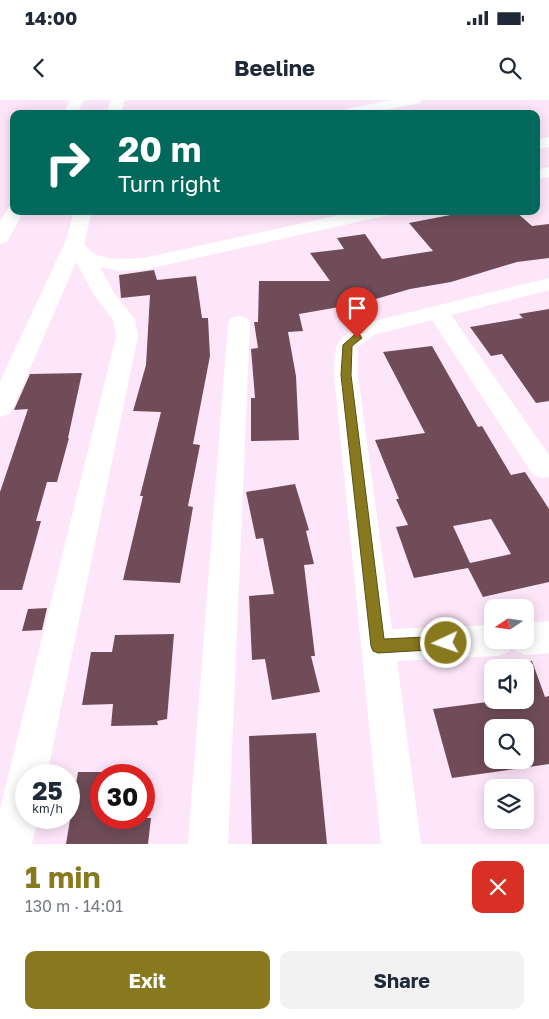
<!DOCTYPE html>
<meta charset="utf-8">
<style>
body{margin:0;font-family:"Golos Text",sans-serif;background:#f2f2f3;color:#1f2937;height:100vh;display:flex;flex-direction:column;font-size:19px;white-space:nowrap}
*{box-sizing:border-box;margin:0}
p{font-size:16px;color:#747a83}
.icon{flex:none;width:28px;height:28px;fill:none;stroke:currentColor;stroke-width:2;stroke-linecap:round;stroke-linejoin:round}
.map{position:relative;height:744px;overflow:hidden}
.panel{display:flex;flex-direction:column;background:#fff;flex:1}
.panel>*{flex:none}
.top-card{position:absolute;left:10px;top:10px;width:530px;height:105px;border-radius:10px;box-shadow:0 2px 12px #0003;background:#00695c;color:#fff;overflow:hidden}
.needle{width:32px;rotate:257deg}
.controls{position:absolute;left:484px;top:499px;display:grid;gap:10px}
.controls a{display:grid;place-items:center;width:50px;height:50px;border-radius:10px;background:#fff;box-shadow:0 2px 12px #0003;font-size:25px}
.speed{position:absolute;left:15px;top:664px;display:flex;gap:10px;font-size:25px;font-weight:700;text-align:center}
.speed>*{display:grid;place-content:center;width:65px;height:65px;border-radius:50%;background:#fff;box-shadow:0 2px 12px #0003;line-height:1}
.speed small{font-size:12px;font-weight:400}
.speed .limit{border:8px solid #d22;background:#fff;color:#111}
.pin{position:absolute;display:grid;place-items:center;width:42px;height:42px;color:#fff;margin:-51px -21px;border-radius:50% 50% 50% 0;rotate:-45deg;box-shadow:0 0 5px #0007}
.pin .icon{rotate:45deg}
.me{position:absolute;width:55px;margin:-28px;rotate:267deg;stroke-linejoin:round;filter:drop-shadow(0 0 4px #0008)}
.turn{display:flex;align-items:center;gap:18px;height:105px;padding:0 25px;font-size:22px}
.turn .icon{width:65px;height:65px;stroke-width:2.5}
.turn b{display:block;font-size:35px;line-height:42px}
.round{display:grid;place-items:center;flex:none;width:52px;height:52px;border-radius:10px;background:#f2f2f3}
.headline{display:flex;align-items:center;justify-content:space-between;height:85px;padding:0 25px}
h1{font-size:30px;font-weight:700;line-height:38px;color:#88791e}
.cta{display:flex;gap:10px;margin-top:auto;padding:10px 25px}
.cta a{flex:1;height:58px;border-radius:10px;background:#88791e;color:#fff;font-size:20px;font-weight:700;line-height:58px;text-align:center}
.cta a+a{background:#f2f2f3;color:#1f2937}
.status{display:flex;justify-content:space-between;align-items:center;height:35px;padding:0 25px;background:#fff;direction:ltr}
.status svg{height:14px;fill:currentColor}
header{display:flex;justify-content:space-between;align-items:center;height:65px;padding:0 25px;background:#fff;font-size:22px;font-weight:700}
.map>svg:first-child{display:block}
.building{fill:#6f4c58;fill-rule:evenodd}
.lines{fill:none;stroke-linecap:round;stroke-linejoin:round}
.minor{fill:#fff;fill-rule:evenodd}
.primary{fill:#fff;fill-rule:evenodd}
.route{fill:#88791e;stroke:#584f14}
</style>
<div class="status"><b>14:00</b><svg viewBox="0 0 49 12"><path d="M0 12V9h3v3zM5 12V6h3v6zM10 12V3h3v9zM15 12V0h3v12zM26 1h20v11H26zM47 4h2v5h-2z"/></svg></div>
<header><svg class="icon" aria-label="back" viewBox="0 0 24 24"><path d="M15 5l-7 7 7 7"/></svg>Beeline<svg class="icon" aria-label="search" viewBox="0 0 24 24"><circle cx="10" cy="10" r="6"/><path d="M15 15l6 6"/></svg></header>
<div class="map">
<svg width="549" height="744" viewBox="0 0 549 744">
<rect width="100%" height="100%" fill="#fee6fa"/>
<!-- building -->
<path class="building" d="M 471,111 L 515,111 L 532,126 L 549,124 L 549,158 L 517,162 L 451,182 L 410,189 L 362,203 L 299,214 L 303,231 L 288,232 L 296,276 L 299,340 L 251,341 L 251,298 L 255,298 L 251,249 L 258,248 L 254,222 L 258,222 L 259,181 L 330,181 L 310,153 L 344,149 L 337,138 L 365,134 L 382,159 L 433,151 L 409,123 Z
M 154,170 L 157,180 L 196,176 L 202,218 L 208,218 L 210,256 L 193,344 L 200,345 L 188,406 L 193,407 L 180,483 L 123,480 L 143,396 L 140,396 L 161,312 L 133,311 L 146,265 L 150,195 L 121,198 L 119,175 Z
M 549,209 L 549,301 L 536,303 L 502,254 L 491,256 L 470,227 L 523,218 L 519,214 Z
M 432,246 L 478,327 L 482,326 L 511,375 L 525,372 L 549,409 L 549,482 L 483,497 L 468,468 L 414,478 L 396,427 L 408,425 L 396,399 L 399,399 L 375,340 L 425,333 L 383,252 ZM 491,419 L 511,454 L 470,463 L 453,426 Z
M 82,273 L 68,338 L 69,338 L 57,382 L 47,382 L 36,421 L 41,421 L 22,490 L 0,490 L 0,392 L 28,309 L 14,310 L 30,274 Z
M 295,384 L 309,430 L 306,431 L 314,464 L 304,465 L 315,556 L 311,556 L 320,592 L 272,600 L 265,559 L 252,560 L 249,496 L 274,494 L 263,438 L 256,439 L 246,392 Z
M 47,508 L 42,530 L 22,531 L 28,509 Z
M 174,534 L 167,619 L 157,621 L 158,625 L 111,626 L 113,604 L 82,605 L 91,552 L 112,552 L 115,535 Z
M 532,561 L 545,597 L 549,596 L 549,664 L 452,678 L 433,609 L 503,600 L 525,600 L 525,568 L 495,568 L 494,565 ZM 492,628 L 525,628 L 525,660 L 492,660 Z
M 316,633 L 327,744 L 252,744 L 249,636 Z
M 78,672 L 101,672 L 101,718 L 151,718 L 148,744 L 66,744 Z"/>
<g class="lines">
<!-- minor -->
<path class="minor" d="M 111,0 L 125,0 L 120,14 L 106,14 Z
M 392,0 L 421,0 L 419,3 L 414,4 L 365,14 L 345,14 L 344,12 L 346,9 Z
M 549,37 L 549,47 L 536,50 L 536,40 Z
M 549,67 L 549,77 L 536,80 L 536,70 Z
M 74,111 L 92,111 L 84,144 C 87,146 89,150 92,152 C 106,161 128,159 143,158 L 358,111 L 393,111 L 390,115 L 384,116 L 143,170 L 119,171 L 100,167 L 114,193 L 135,219 L 138,236 L 47,675 L 26,675 L 26,718 L 38,718 L 32,744 L 0,744 L 0,709 L 116,236 L 113,220 L 94,195 L 76,162 L 13,308 L 9,314 L 0,317 L 0,281 L 66,140 Z
M 549,178 L 549,190 L 451,215 L 549,355 L 549,377 L 543,378 L 533,375 L 432,220 L 374,235 L 358,247 L 358,275 L 392,529 L 492,525 L 492,540 L 525,540 L 525,523 L 549,521 L 549,553 L 525,555 L 513,550 L 512,547 L 510,551 L 498,556 L 397,561 L 421,744 L 381,744 L 334,275 C 336,243 332,245 358,225 Z
M 239,216 L 247,218 L 250,223 L 228,744 L 188,744 L 228,223 L 231,218 Z"/>
<!-- primary -->
<path class="primary" d="M 70,0 L 84,0 L 77,14 L 63,14 Z
M 14,106 L 14,111 L 24,111 L 7,142 L 0,144 L 0,121 L 9,107 Z"/>
</g>
<!-- route -->
<path class="route" d="M 354,235 L 360,235 L 362,238 L 352,246 L 351,275 L 384,539 L 446,536 L 451,538 L 453,543 L 451,547 L 446,549 L 378,553 L 373,551 L 371,546 L 341,275 L 343,245 Z"/>
</svg>
<div class="controls">
<a><svg class="needle" viewBox="-14 -14 28 28"><path d="M0-13l5 13h-10z" fill="#e53935"/><path d="M0 13l5-13h-10z" fill="#747a83"/></svg></a>
<a><svg class="icon" aria-label="sound" viewBox="0 0 24 24"><path d="M4 9h4l5-4v14l-5-4H4zM17 9q2 3 0 6"/></svg></a>
<a><svg class="icon" aria-label="search" viewBox="0 0 24 24"><circle cx="10" cy="10" r="6"/><path d="M15 15l6 6"/></svg></a>
<a><svg class="icon" aria-label="layers" viewBox="0 0 24 24"><path d="M12 4l9 5-9 5-9-5zM3 14l9 5 9-5"/></svg></a>
</div>
<div class="speed"><div>25<small>km/h</small></div><div class="limit">30</div></div>
<div class="pin" style="left:357px;top:238px;background:#d93025"><svg class="icon" aria-label="arrive" viewBox="0 0 24 24"><path d="M6 21V4h12l-3 4 3 4H6"/></svg></div>
<svg class="me" style="left:446px;top:543px" viewBox="-20 -20 40 40"><circle r="17" fill="#88791e" stroke="#fff" stroke-width="3"/><path d="M0-11L8 9 0 5-8 9z" fill="#fff"/></svg>
<div class="top-card">
<div class="turn"><svg class="icon" aria-label="right" viewBox="0 0 24 24"><path d="M7 20v-9h11M14 6l5 5-5 5"/></svg><div><b>20 m</b>Turn right</div></div>
</div>
</div>
<section class="panel">
<div class="headline"><div><h1>1 min</h1><p>130 m · 14:01</p></div><a class="round" style="background:#d93025;color:#fff"><svg class="icon" aria-label="close" viewBox="0 0 24 24"><path d="M6 6l12 12M18 6L6 18"/></svg></a></div>
<div class="cta"><a>Exit</a><a>Share</a></div>
</section>
